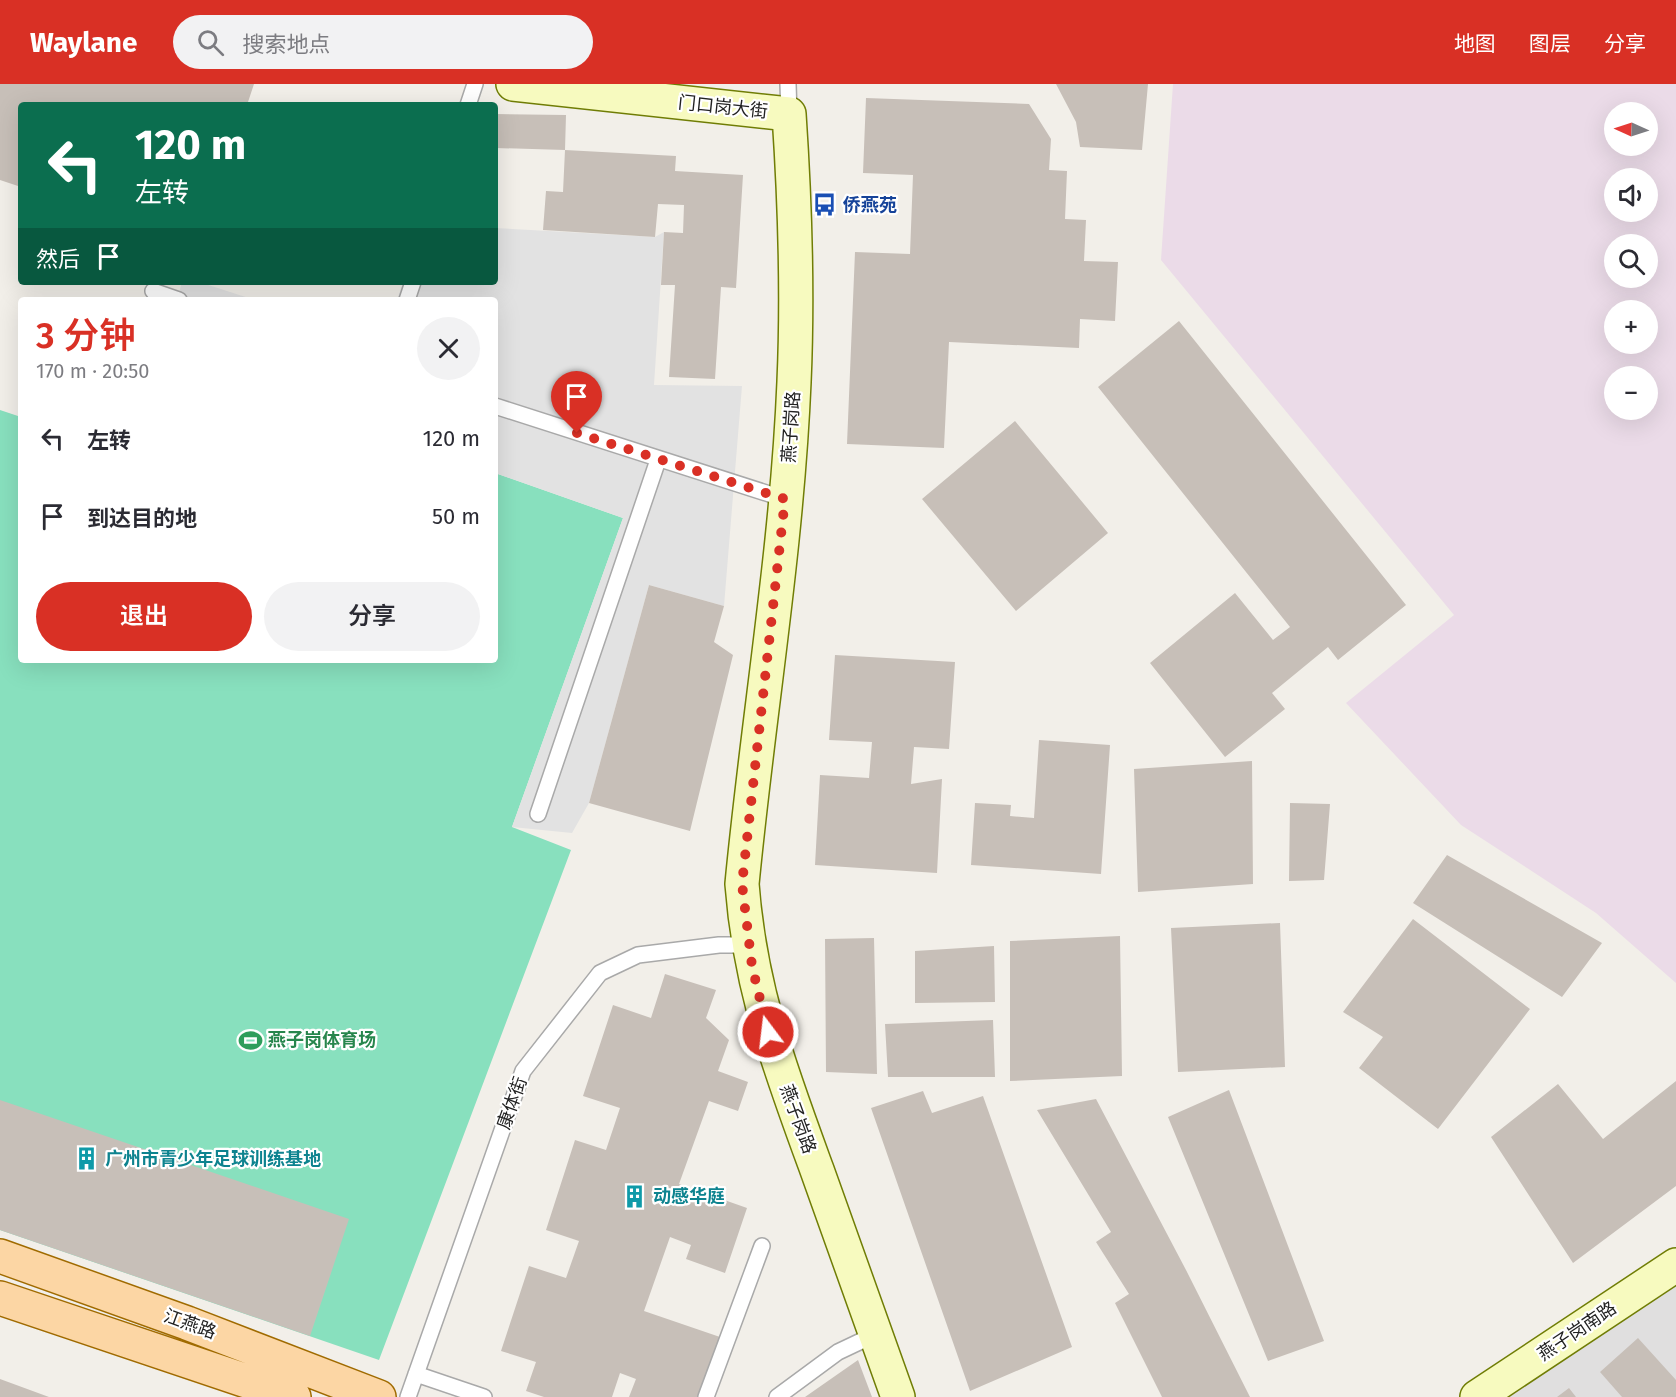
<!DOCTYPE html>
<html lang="zh">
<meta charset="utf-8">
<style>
body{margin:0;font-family:"Fira Sans","Noto Sans SC",sans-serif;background:#f2f2f3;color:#2b2b33;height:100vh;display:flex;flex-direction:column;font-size:22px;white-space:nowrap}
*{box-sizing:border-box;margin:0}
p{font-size:20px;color:#7c7c81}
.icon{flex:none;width:33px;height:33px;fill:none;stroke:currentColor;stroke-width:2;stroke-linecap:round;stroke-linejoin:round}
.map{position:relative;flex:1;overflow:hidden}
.side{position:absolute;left:18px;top:213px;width:480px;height:366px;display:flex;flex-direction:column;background:#fff;border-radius:6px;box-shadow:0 6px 24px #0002}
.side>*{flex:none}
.guide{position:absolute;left:18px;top:18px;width:480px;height:183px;border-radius:6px;box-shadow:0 6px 24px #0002;background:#0b6e4f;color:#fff;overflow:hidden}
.needle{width:39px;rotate:273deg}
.tools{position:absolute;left:1604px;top:18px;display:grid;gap:12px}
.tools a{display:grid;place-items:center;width:54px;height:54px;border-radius:50%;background:#fff;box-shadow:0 6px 24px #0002;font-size:30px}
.pin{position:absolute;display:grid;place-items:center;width:51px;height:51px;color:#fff;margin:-62px -26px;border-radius:50% 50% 50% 0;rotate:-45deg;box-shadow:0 0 6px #0007}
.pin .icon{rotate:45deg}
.me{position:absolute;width:66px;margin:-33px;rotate:345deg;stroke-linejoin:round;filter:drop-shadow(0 0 4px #0008)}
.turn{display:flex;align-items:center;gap:21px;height:126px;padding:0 18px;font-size:27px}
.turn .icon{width:78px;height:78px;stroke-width:2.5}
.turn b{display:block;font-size:42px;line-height:51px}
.then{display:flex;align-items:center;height:57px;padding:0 18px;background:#0003;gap:12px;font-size:22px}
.round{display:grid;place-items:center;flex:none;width:63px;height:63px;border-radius:32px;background:#f2f2f3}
.head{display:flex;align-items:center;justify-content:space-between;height:102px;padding:0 18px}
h1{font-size:36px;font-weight:600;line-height:45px;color:#d93025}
.action{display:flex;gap:12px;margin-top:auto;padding:12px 18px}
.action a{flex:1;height:69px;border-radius:36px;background:#d93025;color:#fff;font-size:24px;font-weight:600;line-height:69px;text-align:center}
.action a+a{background:#f2f2f3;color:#2b2b33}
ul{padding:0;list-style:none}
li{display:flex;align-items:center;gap:18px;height:78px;padding:0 18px}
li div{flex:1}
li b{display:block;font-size:22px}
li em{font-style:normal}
header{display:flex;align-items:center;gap:36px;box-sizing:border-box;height:84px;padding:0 30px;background:#d93025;color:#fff}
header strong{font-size:28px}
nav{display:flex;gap:33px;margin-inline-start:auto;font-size:21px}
.search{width:420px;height:54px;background:#f2f2f3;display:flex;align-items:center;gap:15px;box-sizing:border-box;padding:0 21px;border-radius:33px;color:#7c7c81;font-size:22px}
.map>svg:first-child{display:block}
.residential{fill:#e0dfdf}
.industrial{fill:#ebdbe8;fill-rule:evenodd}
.pitch{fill:#88e0be}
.parking{fill:#e2e2e2}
.building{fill:#c7bfb8}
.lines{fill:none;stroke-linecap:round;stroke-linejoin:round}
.lane-casing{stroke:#a9a9a9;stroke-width:18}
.secondary-casing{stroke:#707d05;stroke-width:36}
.primary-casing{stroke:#a06b00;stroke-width:36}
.lane{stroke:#fff;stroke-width:15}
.secondary{stroke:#f7fabf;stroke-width:33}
.primary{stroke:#fcd6a4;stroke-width:33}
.route{stroke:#d93025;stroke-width:10;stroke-dasharray:0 18}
.labels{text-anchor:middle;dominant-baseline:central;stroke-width:4.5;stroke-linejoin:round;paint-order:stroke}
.street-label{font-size:18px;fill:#222;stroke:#fff}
.transit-label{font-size:18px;font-weight:bold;fill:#164399;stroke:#fff;text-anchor:start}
.leisure-label{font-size:18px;font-weight:bold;fill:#27864d;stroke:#fff;text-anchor:start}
.culture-label{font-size:18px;font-weight:bold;fill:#0d838f;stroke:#fff;text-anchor:start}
</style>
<header>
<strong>Waylane</strong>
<div class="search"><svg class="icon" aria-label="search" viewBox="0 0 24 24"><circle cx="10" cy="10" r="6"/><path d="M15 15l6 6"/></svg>搜索地点</div>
<nav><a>地图</a><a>图层</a><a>分享</a></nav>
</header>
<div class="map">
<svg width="1676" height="1313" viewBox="0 0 1676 1313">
<rect width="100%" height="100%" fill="#f2efe9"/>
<!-- residential -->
<path class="residential" d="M 1676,1196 L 1676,1313 L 1505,1313 Z"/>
<!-- industrial -->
<path class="industrial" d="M 1173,0 L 1676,0 L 1676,899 L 1596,829 L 1461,741 L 1346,619 L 1454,531 L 1161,176 ZM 1614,28 L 1647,28 L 1647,62 L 1614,62 ZM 1614,94 L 1647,94 L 1647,128 L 1614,128 ZM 1614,160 L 1647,160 L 1647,194 L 1614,194 ZM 1614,226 L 1647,226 L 1647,260 L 1614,260 ZM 1614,292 L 1647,292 L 1647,326 L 1614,326 Z"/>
<!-- pitch -->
<path class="pitch" d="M 0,326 L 21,333 L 21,576 L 495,576 L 495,389 L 623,434 L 512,743 L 571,766 L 379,1276 L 0,1146 Z"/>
<!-- parking -->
<path class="parking" d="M 495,144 L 655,153 L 664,148 L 654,301 L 742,302 L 724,522 L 649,501 L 589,719 L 572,749 L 512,743 L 623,434 L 495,389 L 495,216 L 397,216 L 403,198 L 495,198 Z
M 182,198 L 199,198 L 255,216 L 177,216 Z"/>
<!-- building -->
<path class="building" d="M 0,0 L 254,0 L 247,21 L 21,21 L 21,103 L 0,96 Z
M 1056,0 L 1148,0 L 1142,66 L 1080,63 L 1076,38 Z
M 866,14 L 1029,20 L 1051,55 L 1049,86 L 1067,87 L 1065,135 L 1086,136 L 1084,177 L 1118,178 L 1115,237 L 1080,235 L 1079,264 L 949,258 L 944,364 L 847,360 L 855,168 L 910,170 L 913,91 L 863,89 Z
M 495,30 L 566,31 L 565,66 L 495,64 Z
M 565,66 L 676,72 L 675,87 L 743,91 L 736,204 L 721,203 L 715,295 L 669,293 L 675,201 L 661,201 L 664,148 L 683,149 L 684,121 L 658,120 L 655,153 L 543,146 L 546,107 L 563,108 Z
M 1179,237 L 1406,521 L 1338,576 L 1328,563 L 1272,609 L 1285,625 L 1225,673 L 1150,579 L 1235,509 L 1273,556 L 1290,543 L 1098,303 Z
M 1015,337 L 1108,449 L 1016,527 L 922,415 Z
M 649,501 L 724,522 L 714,558 L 733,571 L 690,747 L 589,719 Z
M 835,571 L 955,578 L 949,665 L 914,663 L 911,700 L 942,695 L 937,789 L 815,781 L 820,691 L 869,694 L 872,658 L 829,656 Z
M 1039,656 L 1110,661 L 1101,790 L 971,781 L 975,719 L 1011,721 L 1010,732 L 1034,734 Z
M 1252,677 L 1253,800 L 1138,808 L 1134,685 Z
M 1290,719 L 1330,720 L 1324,796 L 1289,797 Z
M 1447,771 L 1602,859 L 1562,913 L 1413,819 Z
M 1413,835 L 1530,925 L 1438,1045 L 1359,984 L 1383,953 L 1343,928 Z
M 1280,839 L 1285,983 L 1178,988 L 1171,844 Z
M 1120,852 L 1122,992 L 1010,997 L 1010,857 Z
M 874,854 L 877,990 L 826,988 L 825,855 Z
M 994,862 L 995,918 L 915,919 L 915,867 Z
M 665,890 L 716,906 L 706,934 L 729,956 L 718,987 L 748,998 L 738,1027 L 709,1017 L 679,1100 L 747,1124 L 725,1189 L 686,1175 L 691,1161 L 670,1153 L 644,1227 L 720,1253 L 700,1313 L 629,1313 L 636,1295 L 620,1289 L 612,1313 L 544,1313 L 526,1307 L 536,1278 L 501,1267 L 529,1182 L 566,1194 L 579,1157 L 546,1146 L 575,1056 L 606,1066 L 620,1024 L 583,1012 L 613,921 L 651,934 Z
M 993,936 L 995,993 L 888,993 L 885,940 Z
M 1676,997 L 1676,1102 L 1573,1179 L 1491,1053 L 1558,1000 L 1603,1055 Z
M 1229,1006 L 1324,1257 L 1268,1277 L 1168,1033 Z
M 923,1007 L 932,1029 L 983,1012 L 1072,1263 L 970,1307 L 871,1024 Z
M 1096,1015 L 1186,1186 L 1250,1313 L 1162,1313 L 1115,1219 L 1129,1210 L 1096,1158 L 1111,1148 L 1037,1026 Z
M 0,1016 L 349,1135 L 310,1252 L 0,1146 Z
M 1638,1254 L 1676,1296 L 1676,1313 L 1622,1313 L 1600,1288 Z
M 858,1276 L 872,1313 L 805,1313 Z
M 0,1295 L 49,1313 L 0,1313 Z
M 1569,1304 L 1576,1313 L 1557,1313 Z"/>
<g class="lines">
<defs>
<path id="lane" d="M 788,0 L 789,30
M 468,21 L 475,0
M 153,207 L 179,216
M 407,216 L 413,198
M 495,322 L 785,415
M 538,730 L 658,376
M 416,1290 L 484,1313
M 408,1313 L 523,987 L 600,889 L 638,871 L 719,861 L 748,861
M 706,1313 L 762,1162
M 777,1313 L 838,1268 L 876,1250"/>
<path id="secondary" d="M 513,0 L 789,30 C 795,119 798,208 794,298 C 787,466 758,633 742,800 C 750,906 781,988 817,1086 C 844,1161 871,1237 898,1313
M 1477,1313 L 1676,1181"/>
<path id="primary" d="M 0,1172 L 187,1239 L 379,1313
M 0,1214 L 294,1313"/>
</defs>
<!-- lane casing -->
<use href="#lane" class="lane-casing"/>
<!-- secondary casing -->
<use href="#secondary" class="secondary-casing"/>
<!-- primary casing -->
<use href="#primary" class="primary-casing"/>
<!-- lane -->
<use href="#lane" class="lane"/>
<!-- secondary -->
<use href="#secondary" class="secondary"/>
<!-- primary -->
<use href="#primary" class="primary"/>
</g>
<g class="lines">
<!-- route -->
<path class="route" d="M 577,349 L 785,415 L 742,800 L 752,882 L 768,948"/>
</g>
<!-- icons -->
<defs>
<symbol id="bus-bare" viewBox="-9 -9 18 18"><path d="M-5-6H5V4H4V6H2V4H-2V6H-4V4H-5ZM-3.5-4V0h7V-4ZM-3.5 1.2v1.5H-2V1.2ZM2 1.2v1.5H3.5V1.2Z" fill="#1a4fb4" stroke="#fff" stroke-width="2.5" paint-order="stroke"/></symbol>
<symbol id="stadium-bare" viewBox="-9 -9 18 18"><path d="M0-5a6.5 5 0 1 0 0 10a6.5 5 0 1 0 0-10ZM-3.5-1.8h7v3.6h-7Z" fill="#2e9e5b" stroke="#fff" stroke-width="2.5" paint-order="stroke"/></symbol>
<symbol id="building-bare" viewBox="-9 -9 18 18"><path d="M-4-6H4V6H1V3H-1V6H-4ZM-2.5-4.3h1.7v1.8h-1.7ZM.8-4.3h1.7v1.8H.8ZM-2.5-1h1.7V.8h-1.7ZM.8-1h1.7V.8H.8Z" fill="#0f9aa8" stroke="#fff" stroke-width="2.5" paint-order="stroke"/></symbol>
</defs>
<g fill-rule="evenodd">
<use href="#bus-bare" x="808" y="104" width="33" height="33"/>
<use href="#stadium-bare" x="234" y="940" width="33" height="33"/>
<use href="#building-bare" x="70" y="1058" width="33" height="33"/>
<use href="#building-bare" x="618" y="1096" width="33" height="33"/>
</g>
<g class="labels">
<!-- street labels -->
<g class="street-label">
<text transform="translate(723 23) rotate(6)">门口岗大街</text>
<text transform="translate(791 343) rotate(-86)">燕子岗路</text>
<text transform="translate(512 1019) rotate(-70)">康体街</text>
<text transform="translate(798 1035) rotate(70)">燕子岗路</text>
<text transform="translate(190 1240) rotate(20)">江燕路</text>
<text transform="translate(1577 1247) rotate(-34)">燕子岗南路</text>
</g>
<!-- transit labels -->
<g class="transit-label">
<text x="843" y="121">侨燕苑</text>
</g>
<!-- leisure labels -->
<g class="leisure-label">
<text x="268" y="956">燕子岗体育场</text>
</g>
<!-- culture labels -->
<g class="culture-label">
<text x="105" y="1075">广州市青少年足球训练基地</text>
<text x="653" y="1112">动感华庭</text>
</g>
</g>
</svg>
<div class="tools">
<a><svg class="needle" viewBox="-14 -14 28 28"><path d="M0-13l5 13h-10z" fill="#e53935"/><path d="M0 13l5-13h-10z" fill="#7c7c81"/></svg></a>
<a><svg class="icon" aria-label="sound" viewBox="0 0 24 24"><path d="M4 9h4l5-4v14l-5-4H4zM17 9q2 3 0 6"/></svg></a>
<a><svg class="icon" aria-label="search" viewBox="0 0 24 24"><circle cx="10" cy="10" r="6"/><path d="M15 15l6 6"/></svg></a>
<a>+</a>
<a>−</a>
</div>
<div class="pin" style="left:577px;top:349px;background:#d93025"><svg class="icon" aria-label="arrive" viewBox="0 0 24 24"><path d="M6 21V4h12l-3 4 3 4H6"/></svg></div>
<svg class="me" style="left:768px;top:948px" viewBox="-20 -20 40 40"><circle r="17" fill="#d93025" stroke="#fff" stroke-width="3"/><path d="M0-11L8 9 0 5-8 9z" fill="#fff"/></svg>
<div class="guide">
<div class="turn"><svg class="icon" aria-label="left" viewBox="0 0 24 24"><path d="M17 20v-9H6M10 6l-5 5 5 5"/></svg><div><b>120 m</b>左转</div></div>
<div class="then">然后<svg class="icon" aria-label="arrive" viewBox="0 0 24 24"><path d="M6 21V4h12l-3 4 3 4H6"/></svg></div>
</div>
<section class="side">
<div class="head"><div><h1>3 分钟</h1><p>170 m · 20:50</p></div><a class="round"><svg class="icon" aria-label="close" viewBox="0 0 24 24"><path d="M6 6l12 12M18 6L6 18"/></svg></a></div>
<ul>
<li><svg class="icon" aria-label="left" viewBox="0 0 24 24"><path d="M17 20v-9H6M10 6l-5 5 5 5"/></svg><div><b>左转</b></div><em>120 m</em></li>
<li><svg class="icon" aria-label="arrive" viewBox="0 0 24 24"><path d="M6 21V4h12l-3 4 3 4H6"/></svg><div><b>到达目的地</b></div><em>50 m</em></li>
</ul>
<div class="action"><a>退出</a><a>分享</a></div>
</section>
</div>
